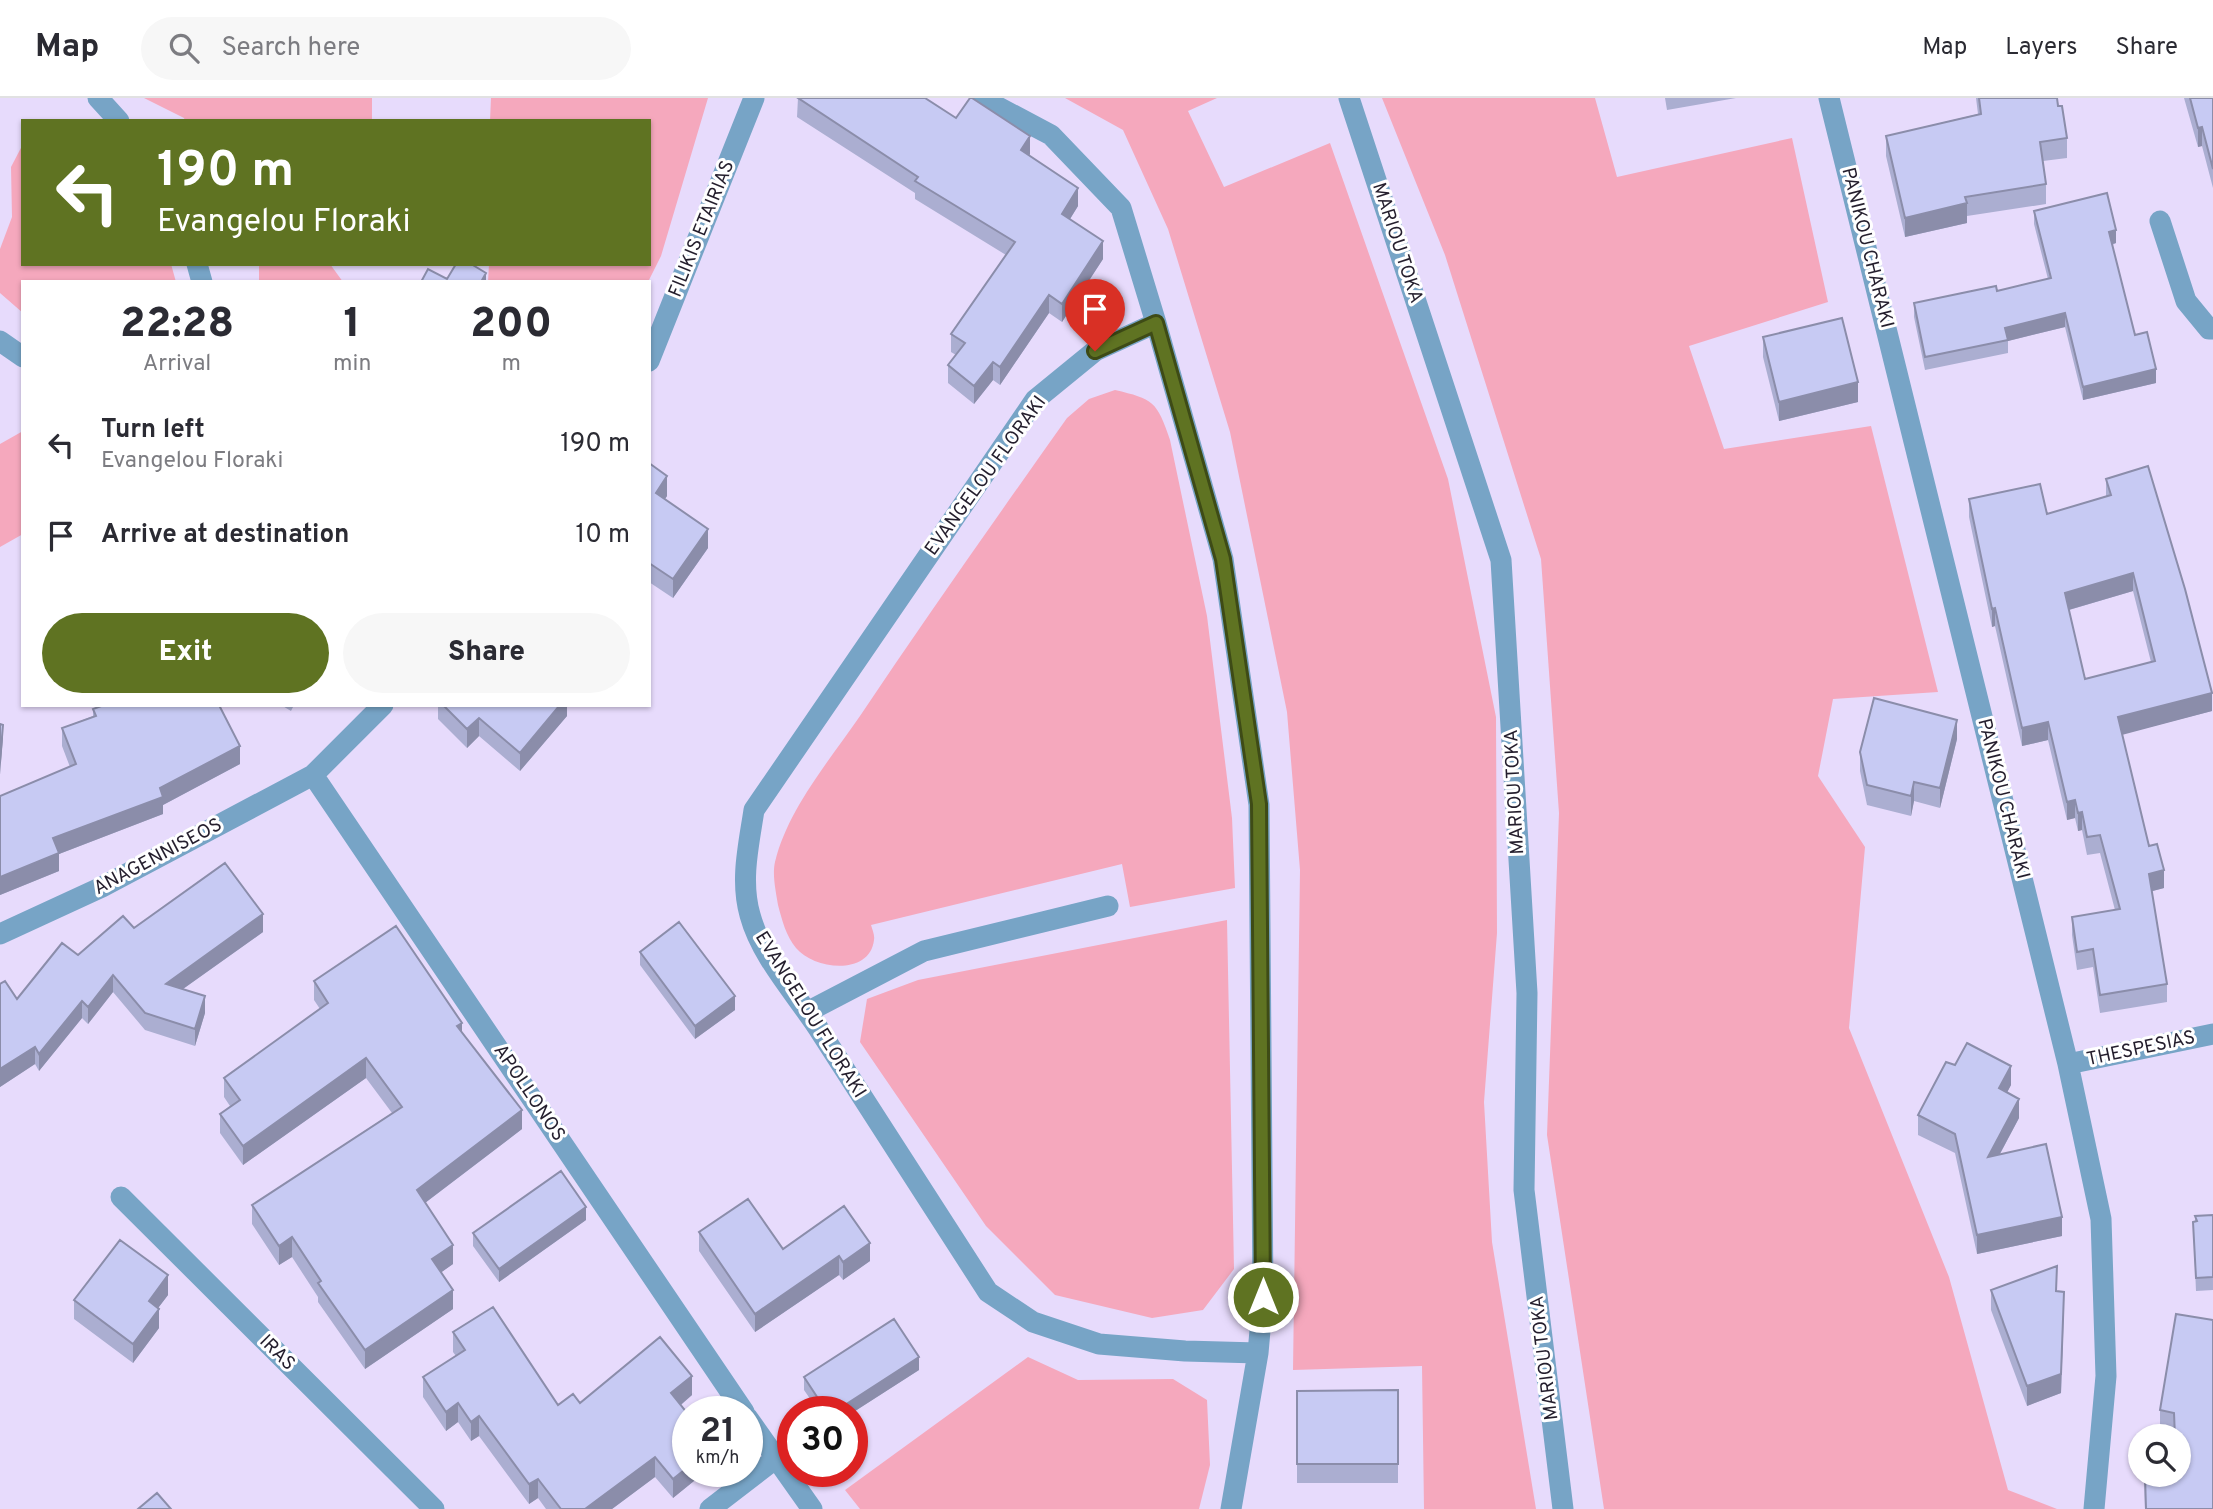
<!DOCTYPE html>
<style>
body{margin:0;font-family:Overpass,sans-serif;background:#f7f7f7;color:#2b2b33;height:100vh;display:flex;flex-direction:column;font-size:26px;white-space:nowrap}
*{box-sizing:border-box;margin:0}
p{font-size:23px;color:#7c7c81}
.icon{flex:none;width:38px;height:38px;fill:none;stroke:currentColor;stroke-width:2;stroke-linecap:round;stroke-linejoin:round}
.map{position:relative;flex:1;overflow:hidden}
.side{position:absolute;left:21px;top:182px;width:630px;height:427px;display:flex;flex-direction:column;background:#fff;border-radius:0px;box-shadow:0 2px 5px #0004}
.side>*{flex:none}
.hud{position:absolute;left:21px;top:21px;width:630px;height:147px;border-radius:0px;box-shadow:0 2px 5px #0004;background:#5f7322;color:#fff;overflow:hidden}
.buttons{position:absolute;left:2128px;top:1326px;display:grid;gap:14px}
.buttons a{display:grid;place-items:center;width:63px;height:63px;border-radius:50%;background:#fff;box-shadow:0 2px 5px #0004;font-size:35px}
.speed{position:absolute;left:672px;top:1298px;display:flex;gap:14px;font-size:35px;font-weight:700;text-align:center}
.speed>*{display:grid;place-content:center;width:91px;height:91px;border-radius:50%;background:#fff;box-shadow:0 2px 5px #0004;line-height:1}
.speed small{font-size:18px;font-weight:400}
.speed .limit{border:10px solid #d22;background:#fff;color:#111}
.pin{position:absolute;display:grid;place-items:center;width:60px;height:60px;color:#fff;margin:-72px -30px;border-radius:50% 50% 50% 0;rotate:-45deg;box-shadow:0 0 7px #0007}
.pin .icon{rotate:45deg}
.me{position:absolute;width:77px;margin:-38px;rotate:0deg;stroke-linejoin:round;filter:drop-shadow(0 0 5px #0008)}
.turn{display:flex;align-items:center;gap:24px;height:147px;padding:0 21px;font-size:32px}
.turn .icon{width:91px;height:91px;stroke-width:2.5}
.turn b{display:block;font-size:49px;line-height:60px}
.eta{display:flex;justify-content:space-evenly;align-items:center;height:119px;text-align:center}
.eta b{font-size:42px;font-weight:800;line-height:49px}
.button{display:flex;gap:14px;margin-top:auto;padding:14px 21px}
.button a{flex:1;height:80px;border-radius:42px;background:#5f7322;color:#fff;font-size:28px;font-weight:800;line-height:80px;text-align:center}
.button a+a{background:#f7f7f7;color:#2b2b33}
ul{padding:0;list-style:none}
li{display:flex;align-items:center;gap:21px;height:91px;padding:0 21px}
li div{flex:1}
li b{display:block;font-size:26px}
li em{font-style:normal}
header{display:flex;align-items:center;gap:42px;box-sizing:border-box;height:98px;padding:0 35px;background:#fff;border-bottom:2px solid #e1e1e2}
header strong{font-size:33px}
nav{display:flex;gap:38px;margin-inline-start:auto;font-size:24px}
.search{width:490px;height:63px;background:#f7f7f7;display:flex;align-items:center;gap:18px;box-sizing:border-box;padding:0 24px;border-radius:38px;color:#7c7c81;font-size:26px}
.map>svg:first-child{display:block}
.green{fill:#f5a8bd}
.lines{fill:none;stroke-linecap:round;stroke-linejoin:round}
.street{stroke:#77a4c6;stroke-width:21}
.wall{fill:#abaed1;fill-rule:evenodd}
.shaded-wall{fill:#8b8daa}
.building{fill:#c7caf3;stroke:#8b8daa;stroke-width:2;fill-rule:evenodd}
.route-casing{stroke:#3e4b16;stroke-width:18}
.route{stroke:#5f7322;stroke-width:12}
.labels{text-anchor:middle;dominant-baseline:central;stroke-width:6;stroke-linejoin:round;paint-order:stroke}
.street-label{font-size:19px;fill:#241e2d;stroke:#fff}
</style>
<header>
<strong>Map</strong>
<div class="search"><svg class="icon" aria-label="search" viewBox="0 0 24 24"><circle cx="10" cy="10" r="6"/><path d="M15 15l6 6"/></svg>Search here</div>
<nav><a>Map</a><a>Layers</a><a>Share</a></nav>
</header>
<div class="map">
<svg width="2213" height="1411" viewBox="0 0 2213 1411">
<rect width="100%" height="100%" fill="#e7dbfc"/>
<!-- green -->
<path class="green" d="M 144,0 L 372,0 L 372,22 L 185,23 L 184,20 Z
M 491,0 L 708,0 L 661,158 L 648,184 L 488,184 L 489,166 L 649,166 L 649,23 L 490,23 Z
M 1065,0 L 1217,0 L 1188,13 L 1224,89 L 1330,45 L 1448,381 L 1496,619 L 1497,835 L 1484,1004 L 1492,1144 L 1536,1411 L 1424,1411 L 1422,1268 L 1293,1272 L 1300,772 L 1287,614 L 1230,334 L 1168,131 L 1123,32 Z
M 1382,0 L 1595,0 L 1617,79 L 1792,40 L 1828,204 L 1689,248 L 1724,351 L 1871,328 L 1938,594 L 1833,601 L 1818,678 L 1865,749 L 1849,930 L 1949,1179 L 2008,1392 L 2057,1411 L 1604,1411 L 1547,1037 L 1559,715 L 1541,461 L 1445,157 Z
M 23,46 L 23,166 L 171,166 L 176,184 L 23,184 L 23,215 L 0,195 L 0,151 L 12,119 L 11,69 Z
M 259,166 L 330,166 L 343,184 L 259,184 Z
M 1115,292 C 1153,301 1157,303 1170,342 L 1207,518 L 1232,720 L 1235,790 L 1130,809 L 1122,766 L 871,827 C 872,831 875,837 874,842 C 870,878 814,872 796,850 C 786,838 782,822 778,807 C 776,794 772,777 775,764 C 788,711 829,663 860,618 C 927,518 997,419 1067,320 L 1089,301 Z
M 23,333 L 23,436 L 0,449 L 0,346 Z
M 1227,822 L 1234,1171 L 1203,1212 L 1152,1220 L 1055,1197 L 986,1128 L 860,944 L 867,901 L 918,882 Z
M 1028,1259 L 1078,1282 L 1173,1281 L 1207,1302 L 1210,1367 L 1199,1411 L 860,1411 L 845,1392 Z"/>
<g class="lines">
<!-- street -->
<path class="street" d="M 98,0 L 119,23
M 981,0 L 1051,37 L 1121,110 L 1156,225 L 1223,461 L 1259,707 L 1263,1199 L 1258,1255 L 1231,1411
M 1349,0 L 1501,462 L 1527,895 L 1524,1092 L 1563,1411
M 1829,0 L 2068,966 L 2101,1121 L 2106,1278 L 2094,1411
M 2160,123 L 2186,203 L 2209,231 L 2213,231
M 197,166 L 202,184
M 1156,225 L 1095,253 L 1035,302 L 754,712 C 749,746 740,782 750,817 C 761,858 795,895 818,930 C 875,1018 931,1106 988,1194 L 1033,1224 L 1099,1246 L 1185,1253 L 1258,1255
M 0,243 L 23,259
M 649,263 L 754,0
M 313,677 L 744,1314
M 0,836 L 102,789 L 313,677 L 383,607
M 807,914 L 924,853 L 1108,808
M 2068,966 L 2213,936
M 121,1099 L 434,1411
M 747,1319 L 812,1411
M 710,1411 L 775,1361"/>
</g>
<!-- wall -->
<path class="wall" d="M 798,0 L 956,20 L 1030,56 L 1029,58 L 1078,108 L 1070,121 L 1103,161 L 1062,224 L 1049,215 L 1000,287 L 993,282 L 974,306 L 948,285 L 948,267 L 956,257 L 951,254 L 951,236 L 1006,157 L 915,101 L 915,95 L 797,19 Z
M 1665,0 L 1736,0 L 1667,12 Z
M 1976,0 L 2057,0 L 2067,40 L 2067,60 L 2043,63 L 2046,86 L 2046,106 L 1967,118 L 1967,125 L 1905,139 L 1886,58 L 1886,38 L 1978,16 Z
M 2184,0 L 2213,0 L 2213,90 L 2202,48 L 2198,49 Z
M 2034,113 L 2116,145 L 2112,147 L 2135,237 L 2156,285 L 2083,302 L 2065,229 L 2008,243 L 2008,255 L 1925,272 L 1914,219 L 1914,205 L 1997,193 L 2048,181 L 2034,126 Z
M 1763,239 L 1858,304 L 1779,323 L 1763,259 Z
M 649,365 L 667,398 L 665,401 L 708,450 L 673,500 L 649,484 Z
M 2106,381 L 2212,613 L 2122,636 L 2149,748 L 2164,790 L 2152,793 L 2167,886 L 2167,904 L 2100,915 L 2093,869 L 2077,872 L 2072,837 L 2072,819 L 2115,812 L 2100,755 L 2087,757 L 2082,732 L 2078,733 L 2075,720 L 2067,722 L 2048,642 L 2022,648 L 1995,528 L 1992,529 L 1969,419 L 1969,401 L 2047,416 L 2106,398 ZM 2133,493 L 2151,564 L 2085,581 L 2069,512 Z
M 281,607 L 294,607 L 291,613 Z
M 438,607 L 567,607 L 567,618 L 520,673 L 479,638 L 467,650 L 438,621 Z
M 93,611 L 240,666 L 163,707 L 163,716 L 59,756 L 59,773 L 0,797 L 0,698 L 70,669 L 62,648 L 62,630 L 93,618 Z
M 1957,641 L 1940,710 L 1914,703 L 1911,718 L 1867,707 L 1860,673 L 1860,654 Z
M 134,830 L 263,834 L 183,891 L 205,915 L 195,948 L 145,932 L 113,894 L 88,926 L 82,920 L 39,973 L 35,966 L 0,989 L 0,886 L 17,901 L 78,857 Z
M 640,854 L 735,912 L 695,941 L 640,867 Z
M 314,883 L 462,935 L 522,1031 L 425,1105 L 453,1166 L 441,1174 L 453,1211 L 365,1271 L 318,1204 L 318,1199 L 292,1159 L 279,1167 L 252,1126 L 252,1107 L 392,1015 L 366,980 L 243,1067 L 220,1035 L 220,1016 L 230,1008 L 224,999 L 224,980 L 320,911 L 314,902 Z
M 1955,967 L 2011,987 L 2007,994 L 2019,1020 L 2000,1056 L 2062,1138 L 1977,1156 L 1955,1055 L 1918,1037 L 1918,1017 Z
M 2213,1117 L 2213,1192 L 2196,1193 L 2193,1124 L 2195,1123 L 2195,1118 Z
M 586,1122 L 499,1184 L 473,1148 L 473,1135 Z
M 699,1134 L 783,1151 L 870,1163 L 843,1182 L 839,1177 L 755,1234 L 699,1153 Z
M 1991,1192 L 2057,1193 L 2064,1214 L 2061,1295 L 2027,1308 L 1991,1212 Z
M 168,1197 L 158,1210 L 159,1230 L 133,1265 L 74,1221 L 74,1202 Z
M 2176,1216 L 2213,1411 L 2145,1411 L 2144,1377 L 2179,1377 L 2179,1339 L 2175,1339 L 2174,1332 L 2160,1329 L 2160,1312 Z
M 453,1234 L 558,1307 L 692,1297 L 681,1307 L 688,1374 L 705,1374 L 673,1400 L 655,1379 L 612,1411 L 546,1411 L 538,1400 L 529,1406 L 479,1338 L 471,1343 L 458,1324 L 446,1333 L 423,1299 L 423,1279 L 456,1258 L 453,1254 Z
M 919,1272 L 852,1315 L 852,1314 L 819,1314 L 804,1292 L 804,1279 Z
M 1398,1292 L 1398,1385 L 1297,1385 L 1297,1293 Z"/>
<!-- shaded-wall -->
<path class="shaded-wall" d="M 2202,29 L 2202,48 L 2198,49 L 2198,30 Z
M 1030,38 L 1030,56 L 1021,70 L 1021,52 Z
M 1078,90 L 1078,108 L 1062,134 L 1062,116 Z
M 1967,105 L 1967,125 L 1905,139 L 1905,120 Z
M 2116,132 L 2116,145 L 2109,147 L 2109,134 Z
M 1103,143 L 1103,161 L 1062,224 L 1062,206 Z
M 486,175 L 486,184 L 481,184 Z
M 1049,197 L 1049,215 L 1000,287 L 1000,269 Z
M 2065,215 L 2065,229 L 2008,243 L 2005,230 Z
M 993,264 L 993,282 L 974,306 L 974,288 Z
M 2156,271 L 2156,285 L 2083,302 L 2083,289 Z
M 1858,284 L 1858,304 L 1779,323 L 1779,304 Z
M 667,378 L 667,398 L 656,414 L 656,395 Z
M 708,431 L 708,450 L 673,500 L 673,481 Z
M 2133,475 L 2133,493 L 2065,513 L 2065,495 Z
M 1995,510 L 1995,528 L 1992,529 L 1992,511 Z
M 2212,595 L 2212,613 L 2118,638 L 2118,619 Z
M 560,607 L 567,607 L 567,618 L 520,673 L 520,655 Z
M 479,620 L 479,638 L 467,650 L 467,631 Z
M 1957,622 L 1957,641 L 1940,710 L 1940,690 Z
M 2048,624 L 2048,642 L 2022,648 L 2022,630 Z
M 3,627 L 3,640 L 0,677 L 0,663 Z
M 240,648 L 240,666 L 163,707 L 163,716 L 59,756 L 59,773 L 0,797 L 0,779 L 53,740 L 160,690 Z
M 1914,684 L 1914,703 L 1911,718 L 1911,698 Z
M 2075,702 L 2075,720 L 2067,722 L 2067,704 Z
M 2082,714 L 2082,732 L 2078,733 L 2078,715 Z
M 2164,772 L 2164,790 L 2149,794 L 2149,776 Z
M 263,816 L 263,834 L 166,903 L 166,886 Z
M 113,877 L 113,894 L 88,926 L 88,909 Z
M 205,898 L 205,915 L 195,948 L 195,931 Z
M 735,898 L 735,912 L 695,941 L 695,928 Z
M 82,903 L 82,920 L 39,973 L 39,956 Z
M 462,925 L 462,944 L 457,928 Z
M 35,949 L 35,966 L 0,989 L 0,971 Z
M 366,960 L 366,980 L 243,1067 L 243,1048 Z
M 2011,968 L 2011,987 L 1999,1010 L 1999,990 Z
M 2019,1001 L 2019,1020 L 1988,1078 L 1988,1059 Z
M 522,1012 L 522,1031 L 417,1111 L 417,1092 Z
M 586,1109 L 586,1122 L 499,1184 L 499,1171 Z
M 2062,1119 L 2062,1138 L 1977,1156 L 1977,1137 Z
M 292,1139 L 292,1159 L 279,1167 L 279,1148 Z
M 870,1145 L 870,1163 L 843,1182 L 843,1164 Z
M 453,1147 L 453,1166 L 432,1181 L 432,1161 Z
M 839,1158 L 839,1177 L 755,1234 L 755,1216 Z
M 168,1177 L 168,1197 L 149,1222 L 149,1203 Z
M 453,1192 L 453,1211 L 365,1271 L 365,1252 Z
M 2064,1194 L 2061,1295 L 2027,1308 L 2027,1288 Z
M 159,1211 L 159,1230 L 133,1265 L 133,1246 Z
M 919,1259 L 919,1272 L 852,1315 L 852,1314 L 834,1314 Z
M 692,1278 L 692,1297 L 671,1315 L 671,1295 Z
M 458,1305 L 458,1324 L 446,1333 L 446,1314 Z
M 479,1318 L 479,1338 L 471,1343 L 471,1324 Z
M 655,1359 L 655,1379 L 612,1411 L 585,1411 Z
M 688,1369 L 688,1374 L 705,1374 L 673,1400 L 673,1381 Z
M 538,1381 L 538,1400 L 529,1406 L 529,1386 Z"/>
<!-- building -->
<path class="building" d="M 798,0 L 925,0 L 956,20 L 970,0 L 972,0 L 1030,38 L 1021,52 L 1078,90 L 1062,116 L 1103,143 L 1062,206 L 1049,197 L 1000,269 L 993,264 L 974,288 L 948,267 L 965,245 L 951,236 L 1015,144 L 915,83 L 918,79 Z
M 1979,0 L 2057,0 L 2058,8 L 2062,8 L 2067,40 L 2040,44 L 2046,86 L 1965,99 L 1967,105 L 1905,120 L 1886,38 L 1981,16 Z
M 2190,0 L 2213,0 L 2213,71 L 2202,29 L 2198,30 Z
M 2107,95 L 2116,132 L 2109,134 L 2135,237 L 2147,234 L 2156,271 L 2083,289 L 2065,215 L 2005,230 L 2008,242 L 1925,259 L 1914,205 L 1996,188 L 1997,193 L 2051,180 L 2034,113 Z
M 456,166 L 471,166 L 486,175 L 481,184 L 421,184 L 428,171 L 447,181 Z
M 1842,220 L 1858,284 L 1779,304 L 1763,239 Z
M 649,365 L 667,378 L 656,395 L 708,431 L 673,481 L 649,465 Z
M 2148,368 L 2185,491 L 2212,595 L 2118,619 L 2149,748 L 2157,746 L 2164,772 L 2149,776 L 2167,886 L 2100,897 L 2093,851 L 2077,854 L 2072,819 L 2120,811 L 2100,737 L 2087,739 L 2082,714 L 2078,715 L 2075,702 L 2067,704 L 2048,624 L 2022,630 L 1995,510 L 1992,511 L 1969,401 L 2040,386 L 2047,416 L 2111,397 L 2106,381 ZM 2133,475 L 2155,563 L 2085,581 L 2065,495 Z
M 1874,600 L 1957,622 L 1940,690 L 1914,684 L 1911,698 L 1867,687 L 1860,654 Z
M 104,607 L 219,607 L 240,648 L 160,690 L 163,699 L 53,740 L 59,755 L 0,779 L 0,698 L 76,666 L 62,630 L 96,618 L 93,611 Z
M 443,607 L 560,607 L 520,655 L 479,620 L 467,631 Z
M 0,626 L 3,627 L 0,663 Z
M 225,765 L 263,816 L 166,886 L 205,898 L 195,931 L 145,915 L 113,877 L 88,909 L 82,903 L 39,956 L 35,949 L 0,971 L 0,886 L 5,883 L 17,901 L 62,845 L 78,857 L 123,818 L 134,830 Z
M 679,824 L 735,898 L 695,928 L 640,854 Z
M 396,828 L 462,925 L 457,928 L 522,1012 L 417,1092 L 453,1147 L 432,1161 L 453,1192 L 365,1252 L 318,1185 L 321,1183 L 292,1139 L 279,1148 L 252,1107 L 402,1009 L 366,960 L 243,1048 L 220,1016 L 240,1002 L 224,980 L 328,905 L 314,883 Z
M 1967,945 L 2011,968 L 1999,990 L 2019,1001 L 1988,1059 L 2046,1046 L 2062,1119 L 1977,1137 L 1955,1036 L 1918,1017 L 1946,964 L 1955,967 Z
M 561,1073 L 586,1109 L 499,1171 L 473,1135 Z
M 748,1101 L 783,1151 L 844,1108 L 870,1145 L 843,1164 L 839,1158 L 755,1216 L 699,1134 Z
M 2213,1117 L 2213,1179 L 2196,1180 L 2193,1124 L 2197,1123 L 2195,1118 Z
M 120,1142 L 168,1177 L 149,1203 L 159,1211 L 133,1246 L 74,1202 Z
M 2057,1168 L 2056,1193 L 2064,1194 L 2061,1276 L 2027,1288 L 1991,1192 Z
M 493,1209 L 558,1307 L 573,1296 L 580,1305 L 660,1239 L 692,1278 L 671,1295 L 688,1316 L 688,1369 L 673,1381 L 655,1359 L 585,1411 L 561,1411 L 538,1381 L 529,1386 L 479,1318 L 471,1324 L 458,1305 L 446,1314 L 423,1279 L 465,1252 L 453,1234 Z
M 2176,1216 L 2213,1222 L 2213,1411 L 2146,1411 L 2145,1377 L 2179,1377 L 2179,1339 L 2175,1339 L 2174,1315 L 2160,1312 Z
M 894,1221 L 919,1259 L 834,1314 L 827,1314 L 804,1279 Z
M 1398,1292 L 1398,1366 L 1297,1366 L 1297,1293 Z
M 157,1395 L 171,1411 L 138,1411 Z"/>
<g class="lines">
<defs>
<path id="route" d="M 1095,253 L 1156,225 L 1223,461 L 1259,706 L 1263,1199"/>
</defs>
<!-- route casing -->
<use href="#route" class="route-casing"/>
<!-- route -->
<use href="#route" class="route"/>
</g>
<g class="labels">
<!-- street labels -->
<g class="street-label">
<text transform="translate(702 131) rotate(-68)">FILIKIS ETAIRIAS</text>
<text transform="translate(1397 145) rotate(72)">MARIOU TOKA</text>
<text transform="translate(1867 150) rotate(76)">PANIKOU CHARAKI</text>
<text transform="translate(986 378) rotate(-54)">EVANGELOU FLORAKI</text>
<text transform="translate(1515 694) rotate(-93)">MARIOU TOKA</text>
<text transform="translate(2003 701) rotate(76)">PANIKOU CHARAKI</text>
<text transform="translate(158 759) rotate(-28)">ANAGENNISEOS</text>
<text transform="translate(810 917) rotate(58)">EVANGELOU FLORAKI</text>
<text transform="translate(2141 951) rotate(-12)">THESPESIAS</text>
<text transform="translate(529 995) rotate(56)">APOLLONOS</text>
<text transform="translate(277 1255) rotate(45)">IRAS</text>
<text transform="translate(1545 1260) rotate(-97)">MARIOU TOKA</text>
</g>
</g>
</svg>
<div class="buttons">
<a><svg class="icon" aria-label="search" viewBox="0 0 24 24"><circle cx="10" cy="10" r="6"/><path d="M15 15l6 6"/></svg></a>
</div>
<div class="speed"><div>21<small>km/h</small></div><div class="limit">30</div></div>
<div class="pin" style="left:1095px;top:253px;background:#d93025"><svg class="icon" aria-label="arrive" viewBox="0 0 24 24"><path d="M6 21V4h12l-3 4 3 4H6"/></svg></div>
<svg class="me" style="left:1263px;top:1199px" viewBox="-20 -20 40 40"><circle r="17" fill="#5f7322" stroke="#fff" stroke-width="3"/><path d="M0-11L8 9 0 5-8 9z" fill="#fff"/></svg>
<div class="hud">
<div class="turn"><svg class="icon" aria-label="left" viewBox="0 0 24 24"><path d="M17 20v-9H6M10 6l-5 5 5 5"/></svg><div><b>190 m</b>Evangelou Floraki</div></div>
</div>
<section class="side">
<div class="eta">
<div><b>22:28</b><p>Arrival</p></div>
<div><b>1</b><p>min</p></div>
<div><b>200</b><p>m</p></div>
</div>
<ul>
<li><svg class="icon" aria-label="left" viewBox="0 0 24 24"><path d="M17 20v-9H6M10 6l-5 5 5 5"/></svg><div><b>Turn left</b><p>Evangelou Floraki</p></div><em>190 m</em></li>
<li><svg class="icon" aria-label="arrive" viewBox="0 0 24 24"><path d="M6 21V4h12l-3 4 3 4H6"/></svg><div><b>Arrive at destination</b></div><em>10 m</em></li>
</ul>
<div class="button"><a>Exit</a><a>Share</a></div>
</section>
</div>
